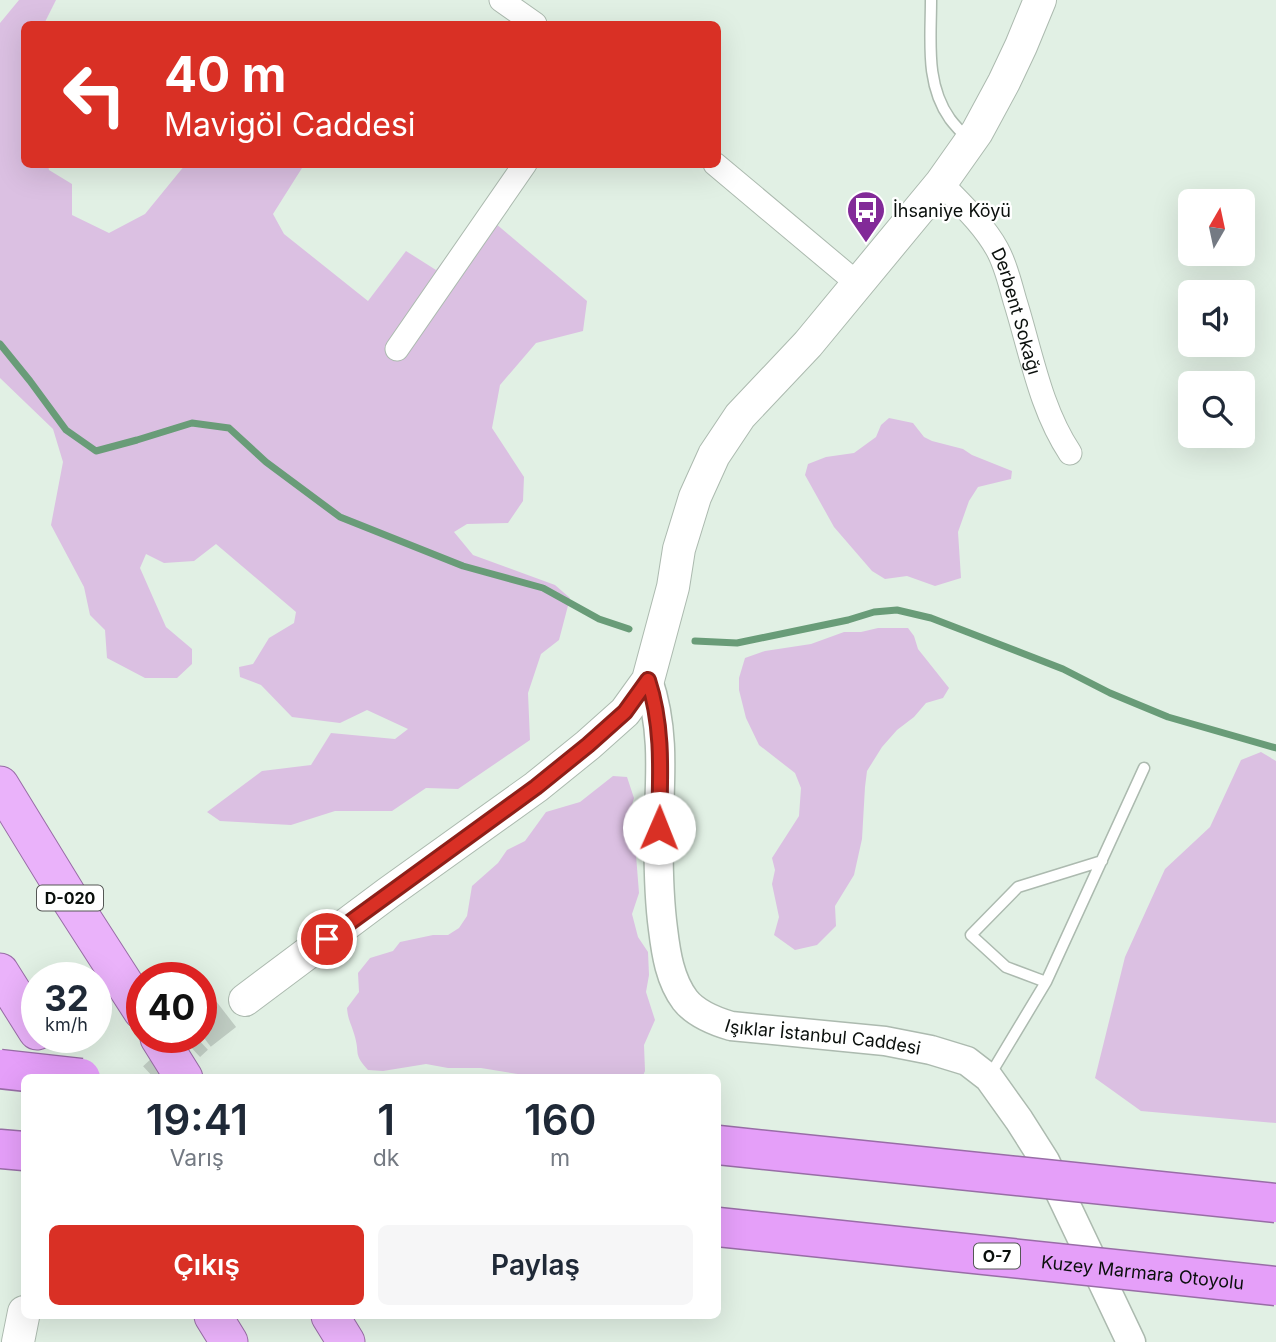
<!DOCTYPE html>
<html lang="tr">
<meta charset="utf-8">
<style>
body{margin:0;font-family:Inter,sans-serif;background:#f6f6f7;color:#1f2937;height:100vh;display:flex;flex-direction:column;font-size:26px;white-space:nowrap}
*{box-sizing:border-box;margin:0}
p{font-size:23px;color:#747a83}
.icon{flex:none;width:38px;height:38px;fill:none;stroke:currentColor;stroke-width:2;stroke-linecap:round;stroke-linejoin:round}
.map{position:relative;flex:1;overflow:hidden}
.side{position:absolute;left:21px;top:1074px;width:700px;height:245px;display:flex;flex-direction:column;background:#fff;border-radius:10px;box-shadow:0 7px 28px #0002}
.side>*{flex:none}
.guide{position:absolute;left:21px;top:21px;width:700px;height:147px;border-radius:10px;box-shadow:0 7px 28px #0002;background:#d93025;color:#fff;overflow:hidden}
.needle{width:46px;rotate:9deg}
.buttons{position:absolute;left:1178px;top:189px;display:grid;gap:14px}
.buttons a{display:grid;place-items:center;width:77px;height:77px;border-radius:10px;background:#fff;box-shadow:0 7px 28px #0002;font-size:35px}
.speed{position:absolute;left:21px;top:962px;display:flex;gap:14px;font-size:35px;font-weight:700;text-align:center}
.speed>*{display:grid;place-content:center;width:91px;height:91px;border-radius:50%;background:#fff;box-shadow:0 7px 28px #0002;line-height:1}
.speed small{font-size:18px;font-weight:400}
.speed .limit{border:10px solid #d22;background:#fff;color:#111}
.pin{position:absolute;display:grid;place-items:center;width:60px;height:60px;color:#fff;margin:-30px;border:4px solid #fff;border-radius:50%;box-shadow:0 2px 7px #0007}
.me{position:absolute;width:77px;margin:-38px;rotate:1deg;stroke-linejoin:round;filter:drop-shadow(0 0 5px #0008)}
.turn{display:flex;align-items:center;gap:24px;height:147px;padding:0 28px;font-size:32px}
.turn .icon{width:91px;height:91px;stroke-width:2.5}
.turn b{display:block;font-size:49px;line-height:60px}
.eta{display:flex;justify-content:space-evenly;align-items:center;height:119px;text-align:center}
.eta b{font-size:42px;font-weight:600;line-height:49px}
.cta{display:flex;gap:14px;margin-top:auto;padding:14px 28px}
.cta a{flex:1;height:80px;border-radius:10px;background:#d93025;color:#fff;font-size:28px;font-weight:600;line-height:80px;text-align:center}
.cta a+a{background:#f6f6f7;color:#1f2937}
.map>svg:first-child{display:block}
.green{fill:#dbc0e2}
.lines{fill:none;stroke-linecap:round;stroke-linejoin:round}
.stream{stroke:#699c78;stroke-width:7}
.secondary-tunnel{stroke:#c1cec4;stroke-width:32;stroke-dasharray:32 16;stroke-linecap:butt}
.service-casing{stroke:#acbaaf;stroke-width:13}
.minor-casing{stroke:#acbaaf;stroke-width:25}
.tertiary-casing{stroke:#acbaaf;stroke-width:31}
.secondary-casing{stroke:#acbaaf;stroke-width:34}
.trunk-casing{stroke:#986da6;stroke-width:39}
.motorway-casing{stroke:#986da6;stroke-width:41}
.service{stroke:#fff;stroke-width:10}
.minor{stroke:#fff;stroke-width:23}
.tertiary{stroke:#fff;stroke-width:28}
.secondary{stroke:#fff;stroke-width:32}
.trunk{stroke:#eab2fa;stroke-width:37}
.motorway{stroke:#e59ff9;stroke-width:38}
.motorway-bridge-casing{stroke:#986da6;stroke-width:41;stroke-linecap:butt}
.motorway-bridge{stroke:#e59ff9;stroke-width:38}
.route-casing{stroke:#8d1f18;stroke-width:18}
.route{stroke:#d93025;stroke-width:12}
.labels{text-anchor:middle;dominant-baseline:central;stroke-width:5;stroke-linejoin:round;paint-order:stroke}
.shield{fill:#fff;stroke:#545755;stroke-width:2}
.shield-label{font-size:16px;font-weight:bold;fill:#0a0f0c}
.poi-label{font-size:18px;fill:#0a0f0c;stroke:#fff;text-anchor:start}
.street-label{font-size:18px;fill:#0a0f0c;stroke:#fff}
</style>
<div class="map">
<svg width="1276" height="1342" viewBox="0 0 1276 1342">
<rect width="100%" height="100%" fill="#e1f0e4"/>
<!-- green -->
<path class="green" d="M 19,0 L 56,0 L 44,24 L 24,24 L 24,164 L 48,165 L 49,170 L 72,184 L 72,215 L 109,233 L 145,214 L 185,165 L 308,165 L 302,168 L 273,214 L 284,234 L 368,301 L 406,251 L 436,270 L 482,212 L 587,301 L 583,331 L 536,343 L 500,385 L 492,428 L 524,477 L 523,501 L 508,523 L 467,524 L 454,532 L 473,555 L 555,585 L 570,598 L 559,640 L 541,654 L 528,693 L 530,740 L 458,789 L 426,788 L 392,811 L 335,811 L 291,825 L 220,821 L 207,812 L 262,771 L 311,765 L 331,733 L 395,739 L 408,729 L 367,710 L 340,723 L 292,717 L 261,685 L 240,677 L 239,667 L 253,664 L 269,638 L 294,623 L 296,612 L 216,544 L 194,561 L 164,563 L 146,554 L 140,568 L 166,627 L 192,649 L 192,664 L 177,678 L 145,678 L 107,658 L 105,630 L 90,615 L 84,587 L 51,525 L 63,462 L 53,429 L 0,378 L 0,23 Z
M 889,418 L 913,423 L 924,437 L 932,441 L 963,449 L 972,455 L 1012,471 L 1011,479 L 978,487 L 969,501 L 958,532 L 961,578 L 935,586 L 907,576 L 885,579 L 872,571 L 834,527 L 805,475 L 808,464 L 826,457 L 854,453 L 876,437 L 881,425 Z
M 878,628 L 908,628 L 914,636 L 918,649 L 949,688 L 943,698 L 926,703 L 914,717 L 897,730 L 882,747 L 867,771 L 865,787 L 862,839 L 854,875 L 835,906 L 836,926 L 817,945 L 795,950 L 774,935 L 779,917 L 772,884 L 775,870 L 772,858 L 799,816 L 801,788 L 795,773 L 759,745 L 746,718 L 739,690 L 739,678 L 745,658 L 765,651 L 811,644 L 844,632 L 861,632 Z
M 1261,752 L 1276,761 L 1276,1123 L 1141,1111 L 1095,1078 L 1125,957 L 1165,869 L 1210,827 L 1241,760 Z
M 613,776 L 627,777 L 634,798 L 629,815 L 643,838 L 636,855 L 639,893 L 632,914 L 638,937 L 648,952 L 649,975 L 646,992 L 655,1020 L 644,1045 L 645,1071 L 642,1078 L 565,1078 L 524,1075 L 481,1068 L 448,1068 L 426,1064 L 383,1071 L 368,1070 C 353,1053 360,1055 355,1037 C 352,1025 348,1021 347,1008 L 359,992 L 358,973 L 370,958 L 393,951 L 400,942 L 433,935 L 448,935 L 459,928 L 467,916 L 472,886 L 498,863 L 507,850 L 525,841 L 546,812 L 580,802 Z"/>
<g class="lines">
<!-- stream -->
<path class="stream" d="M 0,344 L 30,381 L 66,430 L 96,451 L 137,440 L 192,423 L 229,428 L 266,462 L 340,517 L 463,566 L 543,588 L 599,619 L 629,629
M 695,641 L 737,643 L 848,620 L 874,612 L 897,610 L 931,618 L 1063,669 L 1110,693 L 1168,717 L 1276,748"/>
<!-- secondary-tunnel -->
<path class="secondary-tunnel" d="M 201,1034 L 245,1000
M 154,1078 L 197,1038"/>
<defs>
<path id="service" d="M 931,0 C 931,41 925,84 950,119 C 956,127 962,133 969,140
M 1046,982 L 1006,967 L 971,935 L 1018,887 L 1102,861
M 990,1075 L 1046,982 L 1144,768"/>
<g id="minor">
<path d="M 501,0 L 535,24"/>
<path d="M 715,164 L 858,284"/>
<path id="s1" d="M 941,183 C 961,204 983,224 997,249 C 1006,265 1010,284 1015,301 C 1031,352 1040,408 1070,453"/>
<path d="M 397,349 L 525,164"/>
</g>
<g id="tertiary">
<path id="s2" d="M 648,680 C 663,724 661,766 659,812 C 658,851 658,891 663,929 C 666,954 670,980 685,1000 C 696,1014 714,1021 731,1026 L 885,1041 L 931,1050 L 967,1061 L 989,1078 L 1019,1120 L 1045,1161 L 1131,1342"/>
</g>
<path id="secondary" d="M 245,1000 L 388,893 L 536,787 L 588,745 L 625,712 L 648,680 L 673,587 L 679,549 L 695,497 L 714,455 L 740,416 L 808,344 L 941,183 L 977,132 L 1004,82 L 1021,46 L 1040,0
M 18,1342 L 24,1312"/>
<path id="trunk" d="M 0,785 L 68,896 L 142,1011
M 0,972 L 37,1031
M 159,1038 L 184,1078
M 213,1316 L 229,1342
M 330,1316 L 346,1342"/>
<path id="motorway" d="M 0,1149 L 24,1151"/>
</defs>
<!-- service casing -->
<use href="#service" class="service-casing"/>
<!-- minor casing -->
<use href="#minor" class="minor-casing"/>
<!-- tertiary casing -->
<use href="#tertiary" class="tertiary-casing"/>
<!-- secondary casing -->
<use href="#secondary" class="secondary-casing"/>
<!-- trunk casing -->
<use href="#trunk" class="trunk-casing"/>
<!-- motorway casing -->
<use href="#motorway" class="motorway-casing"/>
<!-- service -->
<use href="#service" class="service"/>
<!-- minor -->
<use href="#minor" class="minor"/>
<!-- tertiary -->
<use href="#tertiary" class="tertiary"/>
<!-- secondary -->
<use href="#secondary" class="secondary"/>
<!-- trunk -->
<use href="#trunk" class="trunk"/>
<!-- motorway -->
<use href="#motorway" class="motorway"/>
<defs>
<g id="motorway-bridge">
<path d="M 0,1069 L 81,1078"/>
<path d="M 718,1145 L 1276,1203"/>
<path id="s3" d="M 718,1227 L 1276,1286"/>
</g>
</defs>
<!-- motorway-bridge casing -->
<use href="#motorway-bridge" class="motorway-bridge-casing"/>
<!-- motorway-bridge -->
<use href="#motorway-bridge" class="motorway-bridge"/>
</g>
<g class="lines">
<defs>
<path id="route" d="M 327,939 L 536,787 L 588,745 L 625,712 L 648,680 C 664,728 660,778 659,828"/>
</defs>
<!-- route casing -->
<use href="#route" class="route-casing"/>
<!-- route -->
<use href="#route" class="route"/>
</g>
<!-- icons -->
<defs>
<symbol id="bus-pin" viewBox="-11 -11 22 30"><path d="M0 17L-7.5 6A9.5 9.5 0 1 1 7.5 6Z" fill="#822a98" stroke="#fff"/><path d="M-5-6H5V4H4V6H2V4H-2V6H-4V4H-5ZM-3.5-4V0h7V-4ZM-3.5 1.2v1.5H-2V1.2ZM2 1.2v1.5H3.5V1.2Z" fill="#fff"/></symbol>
</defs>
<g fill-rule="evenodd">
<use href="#bus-pin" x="844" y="188" width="44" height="60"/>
</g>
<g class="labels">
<!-- shield labels -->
<g class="shield">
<rect x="37" y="885.5" width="66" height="25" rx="5"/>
<rect x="974" y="1243.5" width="46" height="25" rx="5"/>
</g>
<g class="shield-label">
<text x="70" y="898">D-020</text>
<text x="997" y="1256">O-7</text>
</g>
<!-- poi labels -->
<g class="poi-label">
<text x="893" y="210">İhsaniye Köyü</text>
</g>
<!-- street labels -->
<g class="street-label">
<text stroke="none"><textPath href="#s1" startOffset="152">Derbent Sokağı</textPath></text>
<text stroke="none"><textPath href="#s2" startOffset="472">Işıklar İstanbul Caddesi</textPath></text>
<text stroke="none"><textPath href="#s3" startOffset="427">Kuzey Marmara Otoyolu</textPath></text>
</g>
</g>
</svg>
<div class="buttons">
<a><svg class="needle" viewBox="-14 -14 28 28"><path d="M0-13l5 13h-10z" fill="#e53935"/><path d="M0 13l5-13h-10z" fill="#747a83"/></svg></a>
<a><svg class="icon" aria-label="sound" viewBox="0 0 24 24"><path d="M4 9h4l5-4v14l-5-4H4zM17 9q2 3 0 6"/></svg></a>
<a><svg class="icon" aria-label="search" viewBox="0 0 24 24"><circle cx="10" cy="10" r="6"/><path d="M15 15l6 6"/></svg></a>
</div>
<div class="speed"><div>32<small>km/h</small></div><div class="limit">40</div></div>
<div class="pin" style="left:327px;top:939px;background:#d93025"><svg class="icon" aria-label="arrive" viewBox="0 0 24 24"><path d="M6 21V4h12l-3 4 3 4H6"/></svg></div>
<svg class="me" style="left:659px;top:828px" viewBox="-20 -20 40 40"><circle r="19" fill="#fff"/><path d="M0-13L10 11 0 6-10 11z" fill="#d93025"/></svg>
<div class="guide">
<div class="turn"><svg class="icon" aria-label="left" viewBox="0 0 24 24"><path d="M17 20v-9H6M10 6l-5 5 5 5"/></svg><div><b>40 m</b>Mavigöl Caddesi</div></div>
</div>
<section class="side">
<div class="eta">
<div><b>19:41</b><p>Varış</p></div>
<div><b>1</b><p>dk</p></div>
<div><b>160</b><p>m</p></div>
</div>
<div class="cta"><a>Çıkış</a><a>Paylaş</a></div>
</section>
</div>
